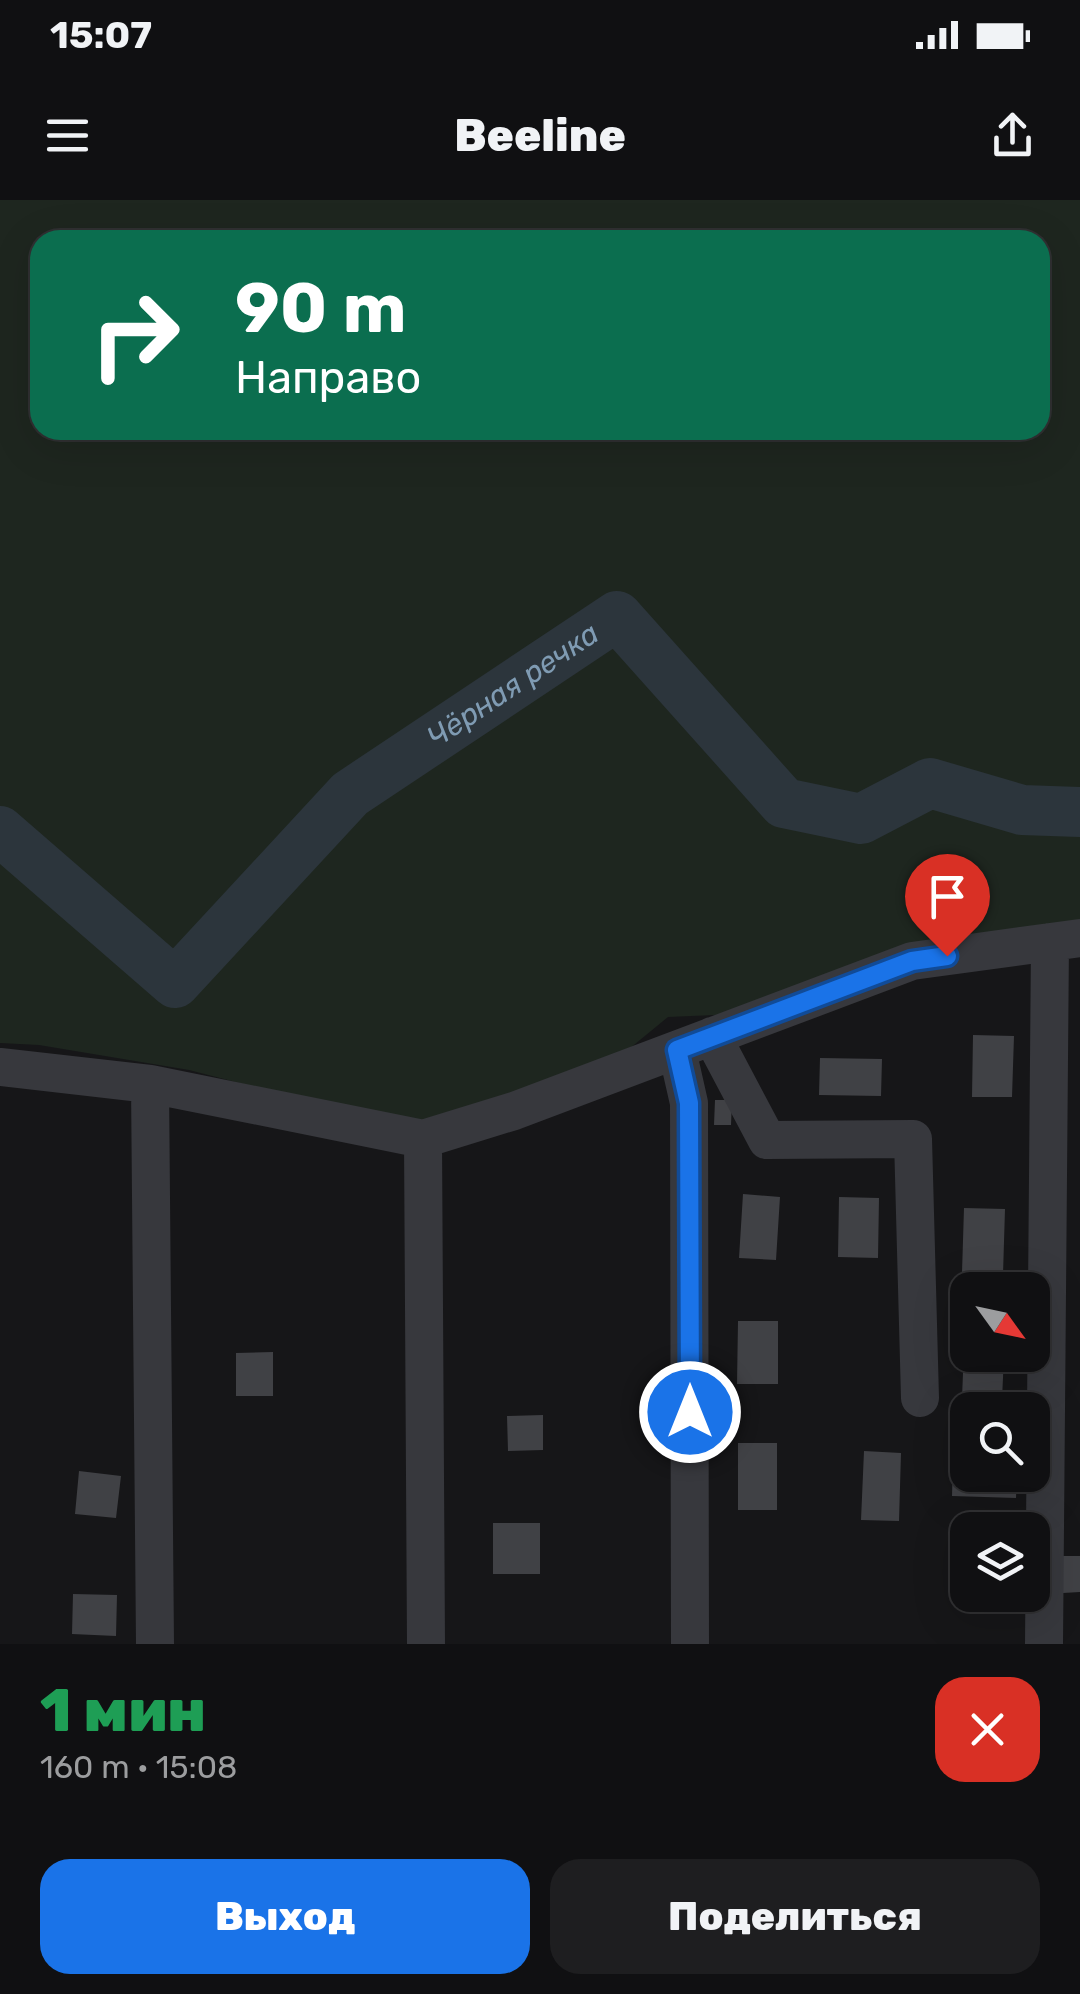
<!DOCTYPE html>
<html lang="ru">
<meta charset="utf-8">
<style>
body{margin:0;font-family:Rubik,sans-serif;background:#1e1e20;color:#f1f3f6;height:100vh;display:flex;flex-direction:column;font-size:38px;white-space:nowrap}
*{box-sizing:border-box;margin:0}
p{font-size:32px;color:#9c9d9f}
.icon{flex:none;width:55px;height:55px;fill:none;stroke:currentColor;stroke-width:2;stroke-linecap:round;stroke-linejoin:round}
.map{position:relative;height:1444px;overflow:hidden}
.sheet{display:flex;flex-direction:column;background:#101012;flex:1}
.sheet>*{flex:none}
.banner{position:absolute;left:30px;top:30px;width:1020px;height:210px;border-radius:30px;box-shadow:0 10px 40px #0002,0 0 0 2px #303032;background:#0b6e4f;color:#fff;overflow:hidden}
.needle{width:65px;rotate:123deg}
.fabs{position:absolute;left:950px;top:1072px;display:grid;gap:20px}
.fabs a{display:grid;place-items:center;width:100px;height:100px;border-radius:20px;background:#101012;box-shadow:0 10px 40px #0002,0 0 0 2px #303032;font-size:50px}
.pin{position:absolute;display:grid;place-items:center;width:85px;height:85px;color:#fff;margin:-102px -42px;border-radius:50% 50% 50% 0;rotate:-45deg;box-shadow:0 0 10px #0007}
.pin .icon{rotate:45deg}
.me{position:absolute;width:110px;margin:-55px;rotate:0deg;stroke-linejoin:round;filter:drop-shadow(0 0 8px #0008)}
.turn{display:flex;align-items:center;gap:35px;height:210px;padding:0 40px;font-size:45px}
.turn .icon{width:130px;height:130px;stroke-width:2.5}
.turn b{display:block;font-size:70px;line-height:85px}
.round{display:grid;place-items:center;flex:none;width:105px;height:105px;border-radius:30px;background:#1e1e20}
.headline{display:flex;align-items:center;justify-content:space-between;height:170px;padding:0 40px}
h1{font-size:60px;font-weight:800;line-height:75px;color:#1e9e55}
.cta{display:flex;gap:20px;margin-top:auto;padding:20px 40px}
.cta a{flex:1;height:115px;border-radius:30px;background:#1a73e8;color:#fff;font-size:40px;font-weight:800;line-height:115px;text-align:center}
.cta a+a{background:#1e1e20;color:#f1f3f6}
.status{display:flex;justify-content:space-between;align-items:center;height:70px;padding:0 50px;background:#101012;direction:ltr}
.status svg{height:28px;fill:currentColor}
header{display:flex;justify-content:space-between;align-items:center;height:130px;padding:0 40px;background:#101012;font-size:45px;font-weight:800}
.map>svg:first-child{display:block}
.green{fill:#1e261f;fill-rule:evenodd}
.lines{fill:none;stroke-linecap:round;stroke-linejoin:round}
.river{stroke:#2c353c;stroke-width:50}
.building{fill:#404145}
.minor{stroke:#37383d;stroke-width:38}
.route-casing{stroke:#114b97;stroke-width:25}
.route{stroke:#1a73e8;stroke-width:18}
.labels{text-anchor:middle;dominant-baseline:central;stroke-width:9;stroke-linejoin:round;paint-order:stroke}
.water-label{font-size:30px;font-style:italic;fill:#7f9bb3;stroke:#111113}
</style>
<div class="status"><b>15:07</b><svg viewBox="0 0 49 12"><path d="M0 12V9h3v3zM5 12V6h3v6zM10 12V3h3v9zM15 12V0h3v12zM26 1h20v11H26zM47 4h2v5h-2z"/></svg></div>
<header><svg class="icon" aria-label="menu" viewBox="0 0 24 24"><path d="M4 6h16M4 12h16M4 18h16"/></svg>Beeline<svg class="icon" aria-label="share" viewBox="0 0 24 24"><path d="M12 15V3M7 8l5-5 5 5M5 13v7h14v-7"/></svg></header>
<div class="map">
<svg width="1080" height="1444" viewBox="0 0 1080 1444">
<rect width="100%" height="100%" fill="#161618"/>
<!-- green -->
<path class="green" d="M 0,0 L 1080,0 L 1080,725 L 715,815 L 668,817 L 629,849 L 547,887 L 422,921 L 297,898 L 189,870 L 39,845 L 0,843 ZM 40,40 L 1040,40 L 1040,230 L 40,230 Z"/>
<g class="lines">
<!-- river -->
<path class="river" id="s1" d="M 0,631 L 175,783 L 350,594 L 617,416 L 784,603 L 861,619 L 930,583 L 1022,610 L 1080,612"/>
</g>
<!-- building -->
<path class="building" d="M 973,835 L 1014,836 L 1012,897 L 972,897 Z
M 820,858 L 882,859 L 881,896 L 819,895 Z
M 715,900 L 732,900 L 731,925 L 714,925 Z
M 743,994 L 780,997 L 776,1060 L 739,1058 Z
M 839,997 L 879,998 L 878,1058 L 838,1057 Z
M 964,1008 L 1005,1009 L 1003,1075 L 962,1073 Z
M 738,1121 L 778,1121 L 778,1184 L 737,1184 Z
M 964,1148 L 968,1148 L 968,1155 L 1004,1155 L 1002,1200 L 962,1198 Z
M 273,1152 L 273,1196 L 236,1196 L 236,1153 Z
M 543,1215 L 543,1250 L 508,1251 L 507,1216 Z
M 738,1243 L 777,1243 L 777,1310 L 738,1310 Z
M 864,1251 L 901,1253 L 899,1321 L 861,1320 Z
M 953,1259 L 968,1259 L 968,1275 L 1017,1275 L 1016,1298 L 952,1296 Z
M 79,1271 L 121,1276 L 116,1318 L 75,1314 Z
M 493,1323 L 540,1323 L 540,1374 L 493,1374 Z
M 1061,1356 L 1080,1356 L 1080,1392 L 1063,1393 Z
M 73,1394 L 117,1395 L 116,1436 L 72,1434 Z"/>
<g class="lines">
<!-- minor -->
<path class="minor" d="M 712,836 L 767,940 L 913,939 L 920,1198
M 677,850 L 689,903 L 690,1444
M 0,867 L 150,884 L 423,939 L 514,911 L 912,761 L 1080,738
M 150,884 L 155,1444
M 423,939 L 426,1444
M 1044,1444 L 1050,742"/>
</g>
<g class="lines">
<defs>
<path id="route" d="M 690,1212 L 689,903 L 677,850 L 912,761 L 947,756"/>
</defs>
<!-- route casing -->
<use href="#route" class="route-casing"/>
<!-- route -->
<use href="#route" class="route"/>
</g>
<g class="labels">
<!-- water labels -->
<g class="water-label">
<text stroke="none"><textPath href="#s1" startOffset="685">Чёрная речка</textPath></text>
</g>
</g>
</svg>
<div class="fabs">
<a><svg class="needle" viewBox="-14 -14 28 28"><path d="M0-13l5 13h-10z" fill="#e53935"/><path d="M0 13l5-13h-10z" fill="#9c9d9f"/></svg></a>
<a><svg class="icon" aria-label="search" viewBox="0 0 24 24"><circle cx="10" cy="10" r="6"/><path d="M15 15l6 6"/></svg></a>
<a><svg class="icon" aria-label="layers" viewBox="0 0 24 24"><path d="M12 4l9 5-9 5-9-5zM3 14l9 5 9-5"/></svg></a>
</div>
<div class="pin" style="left:947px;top:756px;background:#d93025"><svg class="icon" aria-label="arrive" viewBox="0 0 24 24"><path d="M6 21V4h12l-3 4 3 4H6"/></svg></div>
<svg class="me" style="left:690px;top:1212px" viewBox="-20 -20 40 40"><circle r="17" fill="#1a73e8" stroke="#fff" stroke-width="3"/><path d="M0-11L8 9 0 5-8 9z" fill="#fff"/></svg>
<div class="banner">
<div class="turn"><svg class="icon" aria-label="right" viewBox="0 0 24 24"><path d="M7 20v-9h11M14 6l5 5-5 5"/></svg><div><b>90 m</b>Направо</div></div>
</div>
</div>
<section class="sheet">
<div class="headline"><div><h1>1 мин</h1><p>160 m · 15:08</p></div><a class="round" style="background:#d93025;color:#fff"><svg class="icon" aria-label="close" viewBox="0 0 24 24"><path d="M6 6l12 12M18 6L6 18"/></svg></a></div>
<div class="cta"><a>Выход</a><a>Поделиться</a></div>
</section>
